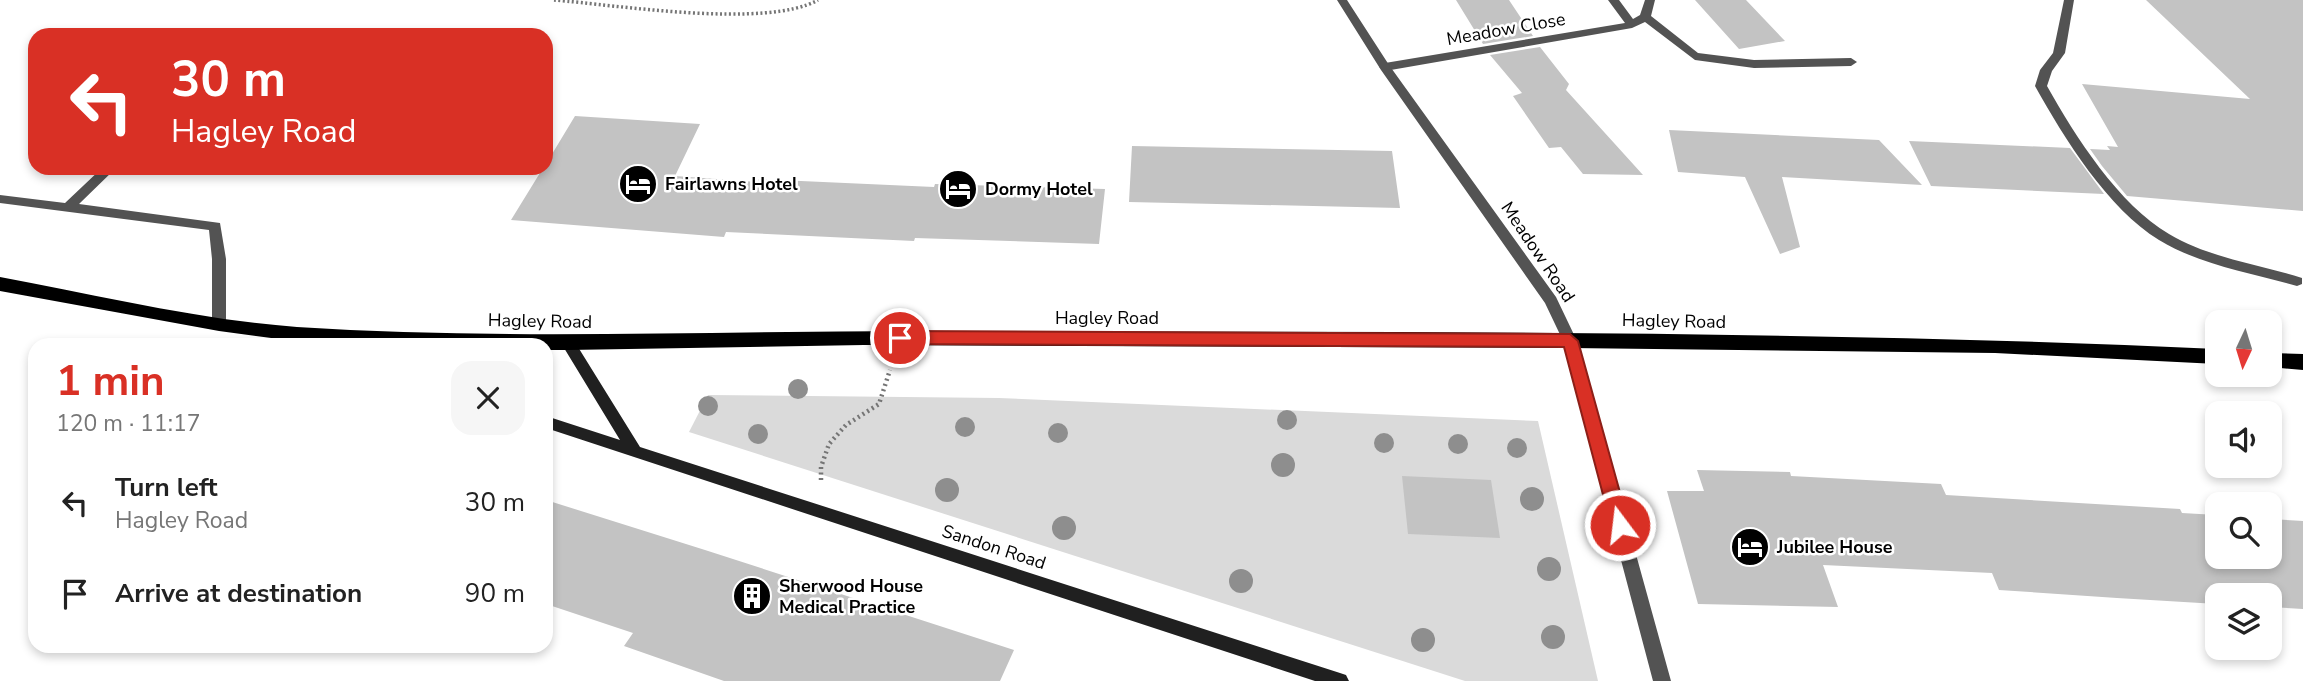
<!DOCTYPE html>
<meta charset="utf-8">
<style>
body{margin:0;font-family:"Nunito Sans",sans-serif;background:#f6f6f6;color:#222;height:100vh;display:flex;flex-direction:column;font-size:26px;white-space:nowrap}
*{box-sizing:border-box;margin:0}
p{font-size:23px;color:#767676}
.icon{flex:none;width:38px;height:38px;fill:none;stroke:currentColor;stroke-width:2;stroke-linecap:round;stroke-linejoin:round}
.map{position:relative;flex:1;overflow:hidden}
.details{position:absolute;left:28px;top:338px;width:525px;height:315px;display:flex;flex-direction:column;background:#fff;border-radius:21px;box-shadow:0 4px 10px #0003}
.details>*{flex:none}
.banner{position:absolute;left:28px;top:28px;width:525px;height:147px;border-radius:21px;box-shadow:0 4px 10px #0003;background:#d93025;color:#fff;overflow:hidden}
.needle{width:46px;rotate:184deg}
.buttons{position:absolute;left:2205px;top:310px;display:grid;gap:14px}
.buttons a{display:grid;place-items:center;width:77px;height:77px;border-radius:14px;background:#fff;box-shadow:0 4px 10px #0003;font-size:35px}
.pin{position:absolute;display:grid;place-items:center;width:60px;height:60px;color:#fff;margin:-30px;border:4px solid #fff;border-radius:50%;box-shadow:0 2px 7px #0007}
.me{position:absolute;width:77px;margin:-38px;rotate:345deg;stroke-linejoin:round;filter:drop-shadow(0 0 5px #0008)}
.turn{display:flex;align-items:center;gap:24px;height:147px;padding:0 28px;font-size:32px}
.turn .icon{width:91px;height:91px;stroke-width:2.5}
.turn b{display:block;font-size:49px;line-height:60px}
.round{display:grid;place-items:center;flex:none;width:74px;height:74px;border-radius:21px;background:#f6f6f6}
.head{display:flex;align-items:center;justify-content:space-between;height:119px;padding:0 28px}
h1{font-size:42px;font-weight:700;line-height:52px;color:#d93025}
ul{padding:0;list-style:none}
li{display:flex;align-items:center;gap:21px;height:91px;padding:0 28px}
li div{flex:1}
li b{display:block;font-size:26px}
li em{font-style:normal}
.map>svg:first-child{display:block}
.green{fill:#dadada}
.building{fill:#c3c3c3}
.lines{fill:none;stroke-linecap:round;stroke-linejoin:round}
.path-far1{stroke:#757575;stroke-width:3.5;stroke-dasharray:2 2.5;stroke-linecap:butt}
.path{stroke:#757575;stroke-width:4.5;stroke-dasharray:2 3.5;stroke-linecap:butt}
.service{fill:#535353;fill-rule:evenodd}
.minor{fill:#535353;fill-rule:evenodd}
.tertiary{fill:#535353;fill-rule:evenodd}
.secondary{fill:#202020;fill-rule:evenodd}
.trunk{fill:#000;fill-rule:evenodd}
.tree{fill:#8e8e8e}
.route{fill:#d93025;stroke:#8d1f18;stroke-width:2}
.labels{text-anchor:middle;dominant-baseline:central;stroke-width:5;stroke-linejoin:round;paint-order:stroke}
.street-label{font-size:18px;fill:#000;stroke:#fff}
.poi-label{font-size:18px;font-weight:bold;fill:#000;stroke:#fff;text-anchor:start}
</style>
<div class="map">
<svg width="2303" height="681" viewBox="0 0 2303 681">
<rect width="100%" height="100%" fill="#fff"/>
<!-- green -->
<path class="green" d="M 708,395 L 999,398 L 1538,421 L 1598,681 L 1465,681 L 689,432 Z"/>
<!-- building -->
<path class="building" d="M 1456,0 L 1509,0 L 1533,36 L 1483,44 Z
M 1695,0 L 1746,0 L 1785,41 L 1739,49 Z
M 2146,0 L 2303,0 L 2303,211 L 2127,196 L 2102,166 L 2090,149 L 2110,150 L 2107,146 L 2118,147 L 2082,84 L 2250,99 Z
M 1540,47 L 1569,84 L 1566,90 L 1643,175 L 1583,174 L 1561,147 L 1549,148 L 1513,96 L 1522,93 L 1490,55 Z
M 575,116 L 700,124 L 675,176 L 758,182 L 759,179 L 934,187 L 935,184 L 1105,189 L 1099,244 L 915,238 L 914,241 L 726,232 L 724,237 L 511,220 L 543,168 L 546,168 L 546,164 Z
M 1669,130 L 1879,140 L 1922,185 L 1782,177 L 1800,247 L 1780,254 L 1745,177 L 1678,172 Z
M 1909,141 L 2070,148 L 2104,194 L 1931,186 Z
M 1132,146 L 1392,151 L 1400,208 L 1129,202 Z
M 1697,470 L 1790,472 L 1791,476 L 1941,484 L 1946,495 L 2180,509 L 2182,513 L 2217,515 L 2217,556 L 2270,556 L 2270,519 L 2303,521 L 2303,609 L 2270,607 L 2270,595 L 2217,595 L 2217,604 L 2117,598 L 1999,590 L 1992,573 L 1823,565 L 1838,607 L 1698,604 L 1667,491 L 1704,491 Z
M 1402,476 L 1491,480 L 1500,538 L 1408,534 Z
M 546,500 L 705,550 L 1014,650 L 1000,681 L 724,681 L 624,646 L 633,633 L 546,604 Z"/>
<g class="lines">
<!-- path-far1 -->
<path class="path-far1" d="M 554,0 C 617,5 766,29 818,0"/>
<!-- path -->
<path class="path" d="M 821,480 L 821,467 L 829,444 L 846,425 L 879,404 L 890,370"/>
<!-- service -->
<path class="service" d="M 2064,0 L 2074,0 L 2065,53 L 2052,71 L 2047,86 C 2075,136 2119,205 2169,234 C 2209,258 2258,264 2302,278 L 2302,284 L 2297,286 C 2252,273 2200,265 2159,240 C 2108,209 2064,138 2035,86 L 2040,70 L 2053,53 Z"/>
<!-- minor -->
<path class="minor" d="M 1608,0 L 1619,0 L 1633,19 L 1640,15 L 1645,0 L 1655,0 L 1651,16 L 1698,53 L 1754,60 L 1851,58 L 1857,62 L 1851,66 L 1754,68 L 1695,60 L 1645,22 L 1632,28 L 1385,71 L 1379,67 L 1385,63 L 1625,23 Z
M 102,168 L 116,168 L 79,204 L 220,223 L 226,259 L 226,324 L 224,328 L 219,329 L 212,324 L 212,259 L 209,230 L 0,203 L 0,195 L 65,203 Z
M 1570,336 L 1575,337 L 1577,341 L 1671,681 L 1653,681 L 1563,341 L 1565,337 Z"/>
<!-- tertiary -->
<path class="tertiary" d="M 1337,0 L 1347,0 L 1389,65 L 1556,297 L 1577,341 L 1575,345 L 1565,345 L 1545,303 L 1381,70 Z"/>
<!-- secondary -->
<path class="secondary" d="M 296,330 L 326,341 L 328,345 C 314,345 298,346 289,335 L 291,331 Z
M 568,338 L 573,339 L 640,447 L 1340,673 L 1346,675 L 1349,681 L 1315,681 L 546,428 L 546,416 L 620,440 L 561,343 L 563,339 Z"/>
<!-- trunk -->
<path class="trunk" d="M 0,277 C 96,295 200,320 297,327 C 513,341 729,330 945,331 C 1369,333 1793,329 2217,349 L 2217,364 L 1995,353 L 1570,348 L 864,345 L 568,350 L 546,350 L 546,345 L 294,341 L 219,331 L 0,291 Z
M 2270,353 L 2303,354 L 2303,370 L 2270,367 Z"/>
</g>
<!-- trees -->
<g class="tree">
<circle cx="798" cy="389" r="10"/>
<circle cx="708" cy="406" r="10"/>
<circle cx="1287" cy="420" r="10"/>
<circle cx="965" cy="427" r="10"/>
<circle cx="1058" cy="433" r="10"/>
<circle cx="758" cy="434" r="10"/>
<circle cx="1384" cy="443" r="10"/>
<circle cx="1458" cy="444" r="10"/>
<circle cx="1517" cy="448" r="10"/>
<circle cx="1283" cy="465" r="12"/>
<circle cx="947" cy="490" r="12"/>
<circle cx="1532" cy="499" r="12"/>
<circle cx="1064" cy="528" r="12"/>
<circle cx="1549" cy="569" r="12"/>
<circle cx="1241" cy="581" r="12"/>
<circle cx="1553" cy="637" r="12"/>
<circle cx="1423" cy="640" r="12"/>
</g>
<!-- route -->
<path class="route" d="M 900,331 L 1570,334 L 1578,341 L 1629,525 L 1626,531 L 1620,533 L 1614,531 L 1611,525 L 1564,347 L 900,344 L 892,338 Z"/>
<!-- icons -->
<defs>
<symbol id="hotel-disc" viewBox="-11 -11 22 22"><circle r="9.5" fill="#000" stroke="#fff"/><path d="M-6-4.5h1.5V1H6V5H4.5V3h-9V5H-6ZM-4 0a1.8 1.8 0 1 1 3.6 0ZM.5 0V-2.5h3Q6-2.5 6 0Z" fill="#fff"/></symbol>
<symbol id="building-disc" viewBox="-11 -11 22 22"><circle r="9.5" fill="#000" stroke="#fff"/><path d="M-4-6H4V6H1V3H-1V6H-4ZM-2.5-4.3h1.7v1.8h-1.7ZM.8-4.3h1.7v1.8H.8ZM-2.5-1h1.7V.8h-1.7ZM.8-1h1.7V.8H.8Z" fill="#fff"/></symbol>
</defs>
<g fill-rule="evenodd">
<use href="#hotel-disc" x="616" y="162" width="44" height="44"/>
<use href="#hotel-disc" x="936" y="167" width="44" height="44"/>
<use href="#hotel-disc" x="1728" y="525" width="44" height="44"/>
<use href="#building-disc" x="730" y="574" width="44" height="44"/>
</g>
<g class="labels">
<!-- street labels -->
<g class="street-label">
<text transform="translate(1506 29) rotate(-10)">Meadow Close</text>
<text transform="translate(1538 252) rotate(56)">Meadow Road</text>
<text x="1107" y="318">Hagley Road</text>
<text transform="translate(540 321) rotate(1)">Hagley Road</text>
<text transform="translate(1674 321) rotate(1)">Hagley Road</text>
<text transform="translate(994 547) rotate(18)">Sandon Road</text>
</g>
<!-- poi labels -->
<g class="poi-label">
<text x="665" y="184">Fairlawns Hotel</text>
<text x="985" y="189">Dormy Hotel</text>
<text x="1777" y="547">Jubilee House</text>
<text x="779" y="586">Sherwood House<tspan x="779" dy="21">Medical Practice</tspan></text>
</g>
</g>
</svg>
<div class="buttons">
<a><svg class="needle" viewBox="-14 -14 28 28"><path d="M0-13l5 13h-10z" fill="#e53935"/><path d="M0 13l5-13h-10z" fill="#767676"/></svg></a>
<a><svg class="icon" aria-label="sound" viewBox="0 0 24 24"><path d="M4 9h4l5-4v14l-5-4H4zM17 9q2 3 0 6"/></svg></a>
<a><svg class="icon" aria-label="search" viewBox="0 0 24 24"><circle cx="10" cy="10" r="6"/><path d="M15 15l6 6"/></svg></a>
<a><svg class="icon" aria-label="layers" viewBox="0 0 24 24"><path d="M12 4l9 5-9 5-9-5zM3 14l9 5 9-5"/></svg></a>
</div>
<div class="pin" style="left:900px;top:338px;background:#d93025"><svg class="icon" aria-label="arrive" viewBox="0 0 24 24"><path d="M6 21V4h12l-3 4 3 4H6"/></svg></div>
<svg class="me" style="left:1620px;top:525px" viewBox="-20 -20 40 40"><circle r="17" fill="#d93025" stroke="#fff" stroke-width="3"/><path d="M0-11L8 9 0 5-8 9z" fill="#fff"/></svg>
<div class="banner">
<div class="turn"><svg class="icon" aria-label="left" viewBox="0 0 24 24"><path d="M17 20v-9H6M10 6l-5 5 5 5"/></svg><div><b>30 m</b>Hagley Road</div></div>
</div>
<section class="details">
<div class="head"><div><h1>1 min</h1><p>120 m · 11:17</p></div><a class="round"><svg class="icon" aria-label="close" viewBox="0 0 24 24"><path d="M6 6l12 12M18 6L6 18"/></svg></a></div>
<ul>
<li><svg class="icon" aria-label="left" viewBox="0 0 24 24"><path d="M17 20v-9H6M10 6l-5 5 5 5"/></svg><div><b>Turn left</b><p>Hagley Road</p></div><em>30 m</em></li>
<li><svg class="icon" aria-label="arrive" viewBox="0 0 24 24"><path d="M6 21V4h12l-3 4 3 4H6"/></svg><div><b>Arrive at destination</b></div><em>90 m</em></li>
</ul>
</section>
</div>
